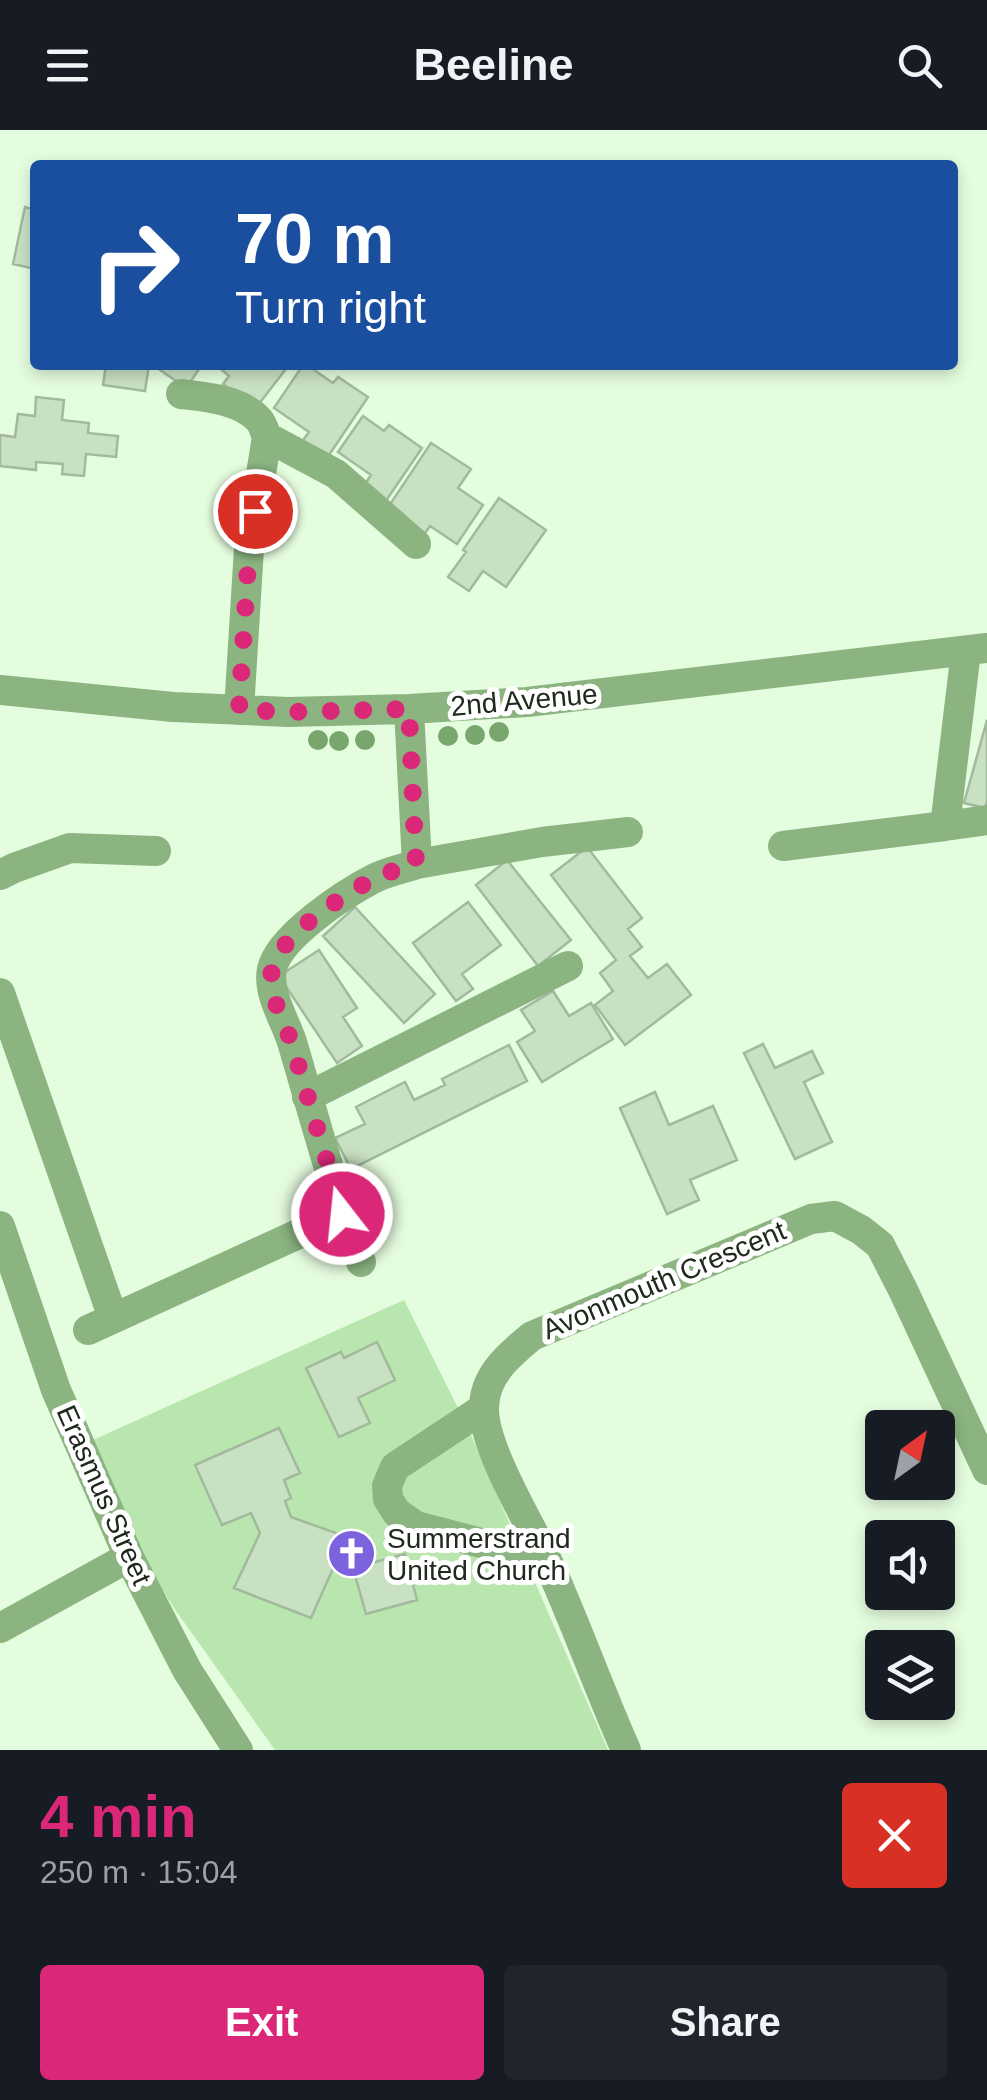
<!DOCTYPE html>
<meta charset="utf-8">
<style>
body{margin:0;font-family:Helvetica,sans-serif;background:#20242c;color:#f1f3f6;height:100vh;display:flex;flex-direction:column;font-size:38px;white-space:nowrap}
*{box-sizing:border-box;margin:0}
p{font-size:32px;color:#9ea1a6}
.icon{flex:none;width:55px;height:55px;fill:none;stroke:currentColor;stroke-width:2;stroke-linecap:round;stroke-linejoin:round}
.map{position:relative;height:1620px;overflow:hidden}
.sheet{display:flex;flex-direction:column;background:#171b24;flex:1}
.sheet>*{flex:none}
.top-card{position:absolute;left:30px;top:30px;width:928px;height:210px;border-radius:10px;box-shadow:0 5px 15px #0003;background:#1a4fa0;color:#fff;overflow:hidden}
.needle{width:65px;rotate:33deg}
.buttons{position:absolute;left:865px;top:1280px;display:grid;gap:20px}
.buttons a{display:grid;place-items:center;width:90px;height:90px;border-radius:10px;background:#171b24;box-shadow:0 5px 15px #0003;font-size:50px}
.pin{position:absolute;display:grid;place-items:center;width:85px;height:85px;color:#fff;margin:-42px;border:5px solid #fff;border-radius:50%;box-shadow:0 2px 10px #0007}
.me{position:absolute;width:110px;margin:-55px;rotate:344deg;stroke-linejoin:round;filter:drop-shadow(0 0 8px #0008)}
.turn{display:flex;align-items:center;gap:35px;height:210px;padding:0 40px;font-size:45px}
.turn .icon{width:130px;height:130px;stroke-width:2.5}
.turn b{display:block;font-size:70px;line-height:85px}
.round{display:grid;place-items:center;flex:none;width:105px;height:105px;border-radius:10px;background:#20242c}
.summary{display:flex;align-items:center;justify-content:space-between;height:170px;padding:0 40px}
h1{font-size:60px;font-weight:600;line-height:75px;color:#db2777}
.button{display:flex;gap:20px;margin-top:auto;padding:20px 40px}
.button a{flex:1;height:115px;border-radius:10px;background:#db2777;color:#fff;font-size:40px;font-weight:600;line-height:115px;text-align:center}
.button a+a{background:#20242c;color:#f1f3f6}
header{display:flex;justify-content:space-between;align-items:center;height:130px;padding:0 40px;background:#171b24;font-size:45px;font-weight:600}
.map>svg:first-child{display:block}
.green{fill:#b9e5af}
.building{fill:#c9e1c3;stroke:#a2b99d;stroke-width:2.5}
.lines{fill:none;stroke-linecap:round;stroke-linejoin:round}
.minor{stroke:#8bb481;stroke-width:30}
.tree{fill:#79a66c}
.route{stroke:#db2777;stroke-width:18;stroke-dasharray:0 32.4}
.labels{text-anchor:middle;dominant-baseline:central;stroke-width:10;stroke-linejoin:round;paint-order:stroke}
.street-label{font-size:28px;fill:#20291e;stroke:#fff}
.poi-label{font-size:28px;fill:#20291e;stroke:#fff;text-anchor:start}
</style>
<header><svg class="icon" aria-label="menu" viewBox="0 0 24 24"><path d="M4 6h16M4 12h16M4 18h16"/></svg>Beeline<svg class="icon" aria-label="search" viewBox="0 0 24 24"><circle cx="10" cy="10" r="6"/><path d="M15 15l6 6"/></svg></header>
<div class="map">
<svg width="987" height="1620" viewBox="0 0 987 1620">
<rect width="100%" height="100%" fill="#e5fddf"/>
<!-- green -->
<path class="green" d="M 404,1170 L 467,1296 L 608,1620 L 275,1620 L 174,1478 L 142,1427 L 93,1310 Z"/>
<!-- building -->
<path class="building" d="M 25,77 L 35,80 L 35,139 L 13,134 Z
M 106,235 L 149,235 L 145,261 L 103,255 Z
M 153,235 L 202,235 L 186,258 Z
M 216,235 L 289,235 L 255,279 L 223,254 L 229,246 Z
M 303,235 L 307,235 L 333,253 L 338,247 L 368,267 L 323,334 L 298,317 L 309,302 L 274,278 Z
M 36,267 L 64,270 L 62,290 L 89,293 L 88,303 L 118,306 L 116,327 L 86,324 L 84,346 L 62,344 L 63,334 L 36,332 L 36,340 L 0,336 L 0,305 L 15,307 L 18,284 L 35,286 Z
M 363,286 L 384,301 L 389,295 L 422,318 L 381,378 L 359,363 L 371,345 L 338,322 Z
M 431,313 L 471,339 L 458,358 L 483,375 L 457,414 L 430,396 L 423,406 L 385,382 Z
M 499,368 L 546,400 L 506,457 L 483,441 L 469,461 L 448,447 L 466,422 L 463,420 Z
M 987,590 L 987,672 L 985,678 L 964,673 Z
M 587,717 L 642,788 L 628,799 L 642,817 L 630,826 L 648,848 L 667,834 L 691,865 L 625,915 L 595,875 L 613,861 L 600,843 L 616,830 L 551,745 Z
M 507,730 L 571,810 L 538,836 L 476,755 Z
M 468,772 L 501,815 L 462,844 L 473,859 L 456,871 L 413,813 Z
M 355,777 L 435,864 L 404,893 L 323,806 Z
M 319,820 L 357,878 L 343,887 L 362,916 L 337,933 L 279,846 Z
M 553,861 L 569,886 L 591,873 L 613,909 L 542,952 L 517,912 L 535,901 L 521,880 Z
M 763,914 L 775,938 L 812,921 L 823,943 L 804,952 L 832,1012 L 795,1029 L 744,923 Z
M 509,915 L 527,951 L 351,1039 L 335,1008 L 365,994 L 356,977 L 405,952 L 414,970 L 445,955 L 442,949 Z
M 655,962 L 669,995 L 713,976 L 737,1030 L 690,1050 L 699,1070 L 667,1084 L 620,978 Z
M 377,1212 L 395,1250 L 358,1268 L 370,1293 L 339,1307 L 306,1238 L 341,1222 L 344,1228 Z
M 279,1298 L 300,1343 L 284,1350 L 291,1368 L 285,1371 L 291,1387 L 347,1407 L 311,1488 L 234,1458 L 260,1403 L 251,1383 L 222,1395 L 195,1335 Z
M 405,1424 L 417,1470 L 366,1484 L 353,1438 Z"/>
<g class="lines">
<!-- minor -->
<path class="minor" d="M 181,264 C 207,267 242,270 260,291 C 262,293 266,305 267,307 L 249,418 L 239,580
M 267,307 L 336,344 L 416,414
M 966,521 L 945,696 L 987,690
M 0,560 L 173,577 L 288,582 L 409,579 L 527,572 L 987,518
M 783,716 L 945,696
M 417,734 L 542,712 L 628,702
M 0,745 L 14,738 L 70,718 L 156,721
M 0,863 L 113,1188
M 307,967 L 568,836
M 0,1096 L 56,1260 L 129,1427 L 187,1540 L 238,1620
M 361,1132 C 333,1060 314,986 292,912 C 285,890 267,863 272,839 C 279,807 344,764 373,749 C 386,742 402,739 417,734 L 409,579
M 88,1200 L 342,1084
M 484,1278 L 395,1337 L 387,1356 L 388,1369 L 397,1383 L 416,1396 L 547,1430
M 0,1498 L 129,1427
M 626,1620 C 598,1557 575,1491 546,1428 C 528,1390 485,1320 484,1280 C 483,1246 509,1225 532,1206 L 811,1089 L 835,1086 L 861,1100 L 880,1115 L 903,1160 L 987,1340"/>
</g>
<!-- trees -->
<g class="tree">
<circle cx="499" cy="602" r="10"/>
<circle cx="475" cy="605" r="10"/>
<circle cx="448" cy="606" r="10"/>
<circle cx="318" cy="610" r="10"/>
<circle cx="365" cy="610" r="10"/>
<circle cx="339" cy="611" r="10"/>
</g>
<g class="lines">
<!-- route -->
<path class="route" d="M 255,381 L 249,418 L 239,580 L 288,582 L 409,579 L 416,734 C 402,739 386,742 373,749 C 343,766 279,805 272,840 C 267,864 285,892 292,914 C 309,971 326,1027 342,1084"/>
</g>
<!-- icons -->
<defs>
<symbol id="church-disc" viewBox="-11 -11 22 22"><circle r="9.5" fill="#7d62dd" stroke="#fff"/><path d="M-1.2-6h2.4v3.5h3.3v2.4h-3.3V6h-2.4V-.1h-3.3v-2.4h3.3Z" fill="#fff"/></symbol>
</defs>
<g fill-rule="evenodd">
<use href="#church-disc" x="324" y="1396" width="55" height="55"/>
</g>
<g class="labels">
<!-- street labels -->
<g class="street-label">
<text transform="translate(524 570) rotate(-5)">2nd Avenue</text>
<text transform="translate(664 1150) rotate(-23)">Avonmouth Crescent</text>
<text transform="translate(104 1365) rotate(66)">Erasmus Street</text>
</g>
<!-- poi labels -->
<g class="poi-label">
<text x="387" y="1408">Summerstrand<tspan x="387" dy="32">United Church</tspan></text>
</g>
</g>
</svg>
<div class="buttons">
<a><svg class="needle" viewBox="-14 -14 28 28"><path d="M0-13l5 13h-10z" fill="#e53935"/><path d="M0 13l5-13h-10z" fill="#9ea1a6"/></svg></a>
<a><svg class="icon" aria-label="sound" viewBox="0 0 24 24"><path d="M4 9h4l5-4v14l-5-4H4zM17 9q2 3 0 6"/></svg></a>
<a><svg class="icon" aria-label="layers" viewBox="0 0 24 24"><path d="M12 4l9 5-9 5-9-5zM3 14l9 5 9-5"/></svg></a>
</div>
<div class="pin" style="left:255px;top:381px;background:#d93025"><svg class="icon" aria-label="arrive" viewBox="0 0 24 24"><path d="M6 21V4h12l-3 4 3 4H6"/></svg></div>
<svg class="me" style="left:342px;top:1084px" viewBox="-20 -20 40 40"><circle r="17" fill="#db2777" stroke="#fff" stroke-width="3"/><path d="M0-11L8 9 0 5-8 9z" fill="#fff"/></svg>
<div class="top-card">
<div class="turn"><svg class="icon" aria-label="right" viewBox="0 0 24 24"><path d="M7 20v-9h11M14 6l5 5-5 5"/></svg><div><b>70 m</b>Turn right</div></div>
</div>
</div>
<section class="sheet">
<div class="summary"><div><h1>4 min</h1><p>250 m · 15:04</p></div><a class="round" style="background:#d93025;color:#fff"><svg class="icon" aria-label="close" viewBox="0 0 24 24"><path d="M6 6l12 12M18 6L6 18"/></svg></a></div>
<div class="button"><a>Exit</a><a>Share</a></div>
</section>
